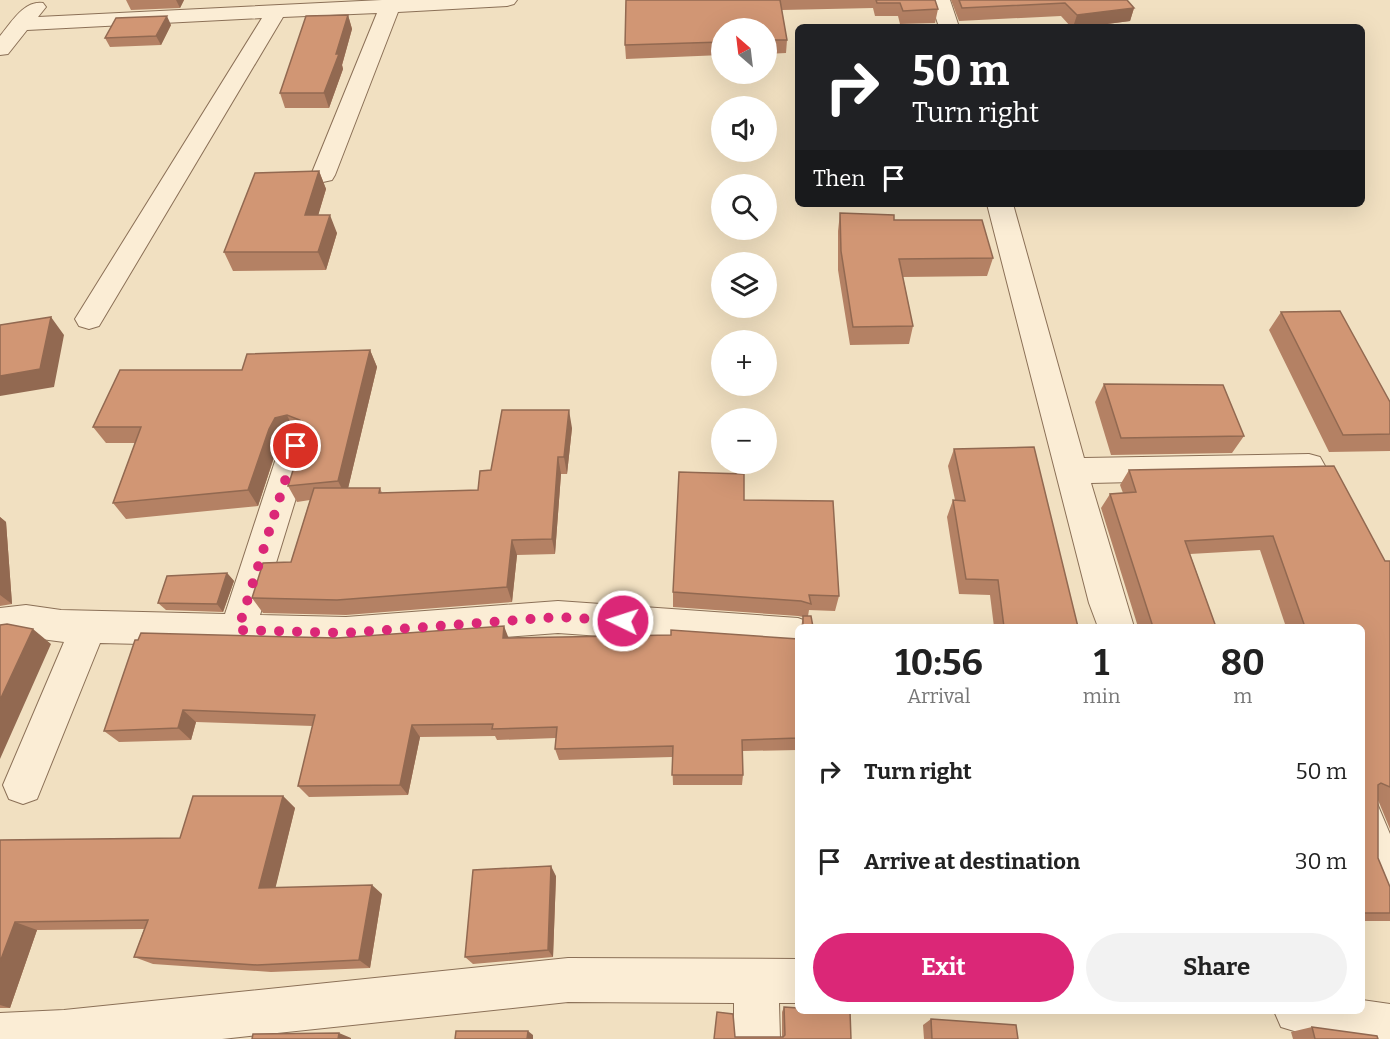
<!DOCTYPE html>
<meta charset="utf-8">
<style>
body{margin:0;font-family:Bitter,serif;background:#f2f2f2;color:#222;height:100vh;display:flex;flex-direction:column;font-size:22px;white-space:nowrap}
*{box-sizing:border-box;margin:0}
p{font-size:20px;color:#767676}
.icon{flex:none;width:33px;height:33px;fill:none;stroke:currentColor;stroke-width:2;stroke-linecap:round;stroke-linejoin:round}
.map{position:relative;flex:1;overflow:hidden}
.details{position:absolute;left:795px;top:624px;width:570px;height:390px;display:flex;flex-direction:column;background:#fff;border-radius:9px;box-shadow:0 6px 24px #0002}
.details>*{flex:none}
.banner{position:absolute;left:795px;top:24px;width:570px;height:183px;border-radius:9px;box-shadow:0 6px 24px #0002;background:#202124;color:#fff;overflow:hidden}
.needle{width:39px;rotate:332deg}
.controls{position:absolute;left:711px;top:18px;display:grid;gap:12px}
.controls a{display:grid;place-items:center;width:66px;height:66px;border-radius:50%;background:#fff;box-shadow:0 6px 24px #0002;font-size:30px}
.pin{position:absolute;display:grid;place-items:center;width:51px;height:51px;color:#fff;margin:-26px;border:3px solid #fff;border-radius:50%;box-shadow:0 2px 6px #0007}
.me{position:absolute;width:66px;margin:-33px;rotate:274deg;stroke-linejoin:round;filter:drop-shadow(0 0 4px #0008)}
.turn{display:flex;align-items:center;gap:21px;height:126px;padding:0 18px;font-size:27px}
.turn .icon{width:78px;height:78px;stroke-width:2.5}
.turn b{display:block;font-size:42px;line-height:51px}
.then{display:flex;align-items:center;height:57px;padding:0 18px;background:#0003;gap:12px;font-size:22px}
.eta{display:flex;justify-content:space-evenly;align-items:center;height:102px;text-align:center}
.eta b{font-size:36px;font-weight:700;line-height:42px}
.action{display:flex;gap:12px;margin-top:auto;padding:12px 18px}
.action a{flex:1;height:69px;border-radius:36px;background:#db2777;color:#fff;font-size:24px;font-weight:700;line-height:69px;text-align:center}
.action a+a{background:#f2f2f2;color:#222}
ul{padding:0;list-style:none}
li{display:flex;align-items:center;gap:18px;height:90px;padding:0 18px}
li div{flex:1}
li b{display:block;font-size:22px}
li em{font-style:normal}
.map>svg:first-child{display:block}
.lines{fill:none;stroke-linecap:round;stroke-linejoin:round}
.street-casing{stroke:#8b7057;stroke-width:2}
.street{fill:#fbedd5;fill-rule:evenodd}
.wall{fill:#b48164}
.shaded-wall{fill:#926951}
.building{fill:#d19674;stroke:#926951;stroke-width:1.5}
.route{stroke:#db2777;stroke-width:10;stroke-dasharray:0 18}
</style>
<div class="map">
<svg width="1390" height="1039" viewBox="0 0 1390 1039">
<rect width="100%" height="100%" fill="#f1e0c1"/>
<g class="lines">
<defs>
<path id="street" d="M 382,0 L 517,0 L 514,4 L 507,6 L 398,12 L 335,175 L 332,180 L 323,182 L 314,180 L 311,175 L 377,13 L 283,17 L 99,326 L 89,329 L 79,326 L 75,319 L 262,18 L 27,30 L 8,54 L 0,55 L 0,36 C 11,23 24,0 43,3 L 46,7 L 38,17 Z
M 930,0 L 950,0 L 959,27 L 939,27 Z
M 987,204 L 1013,204 L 1084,458 L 1309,454 L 1320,457 L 1325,466 L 1320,475 L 1309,478 L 1091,483 L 1134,627 L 1098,627 L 1089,603 Z
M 296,434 L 307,437 L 312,446 L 260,615 L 346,617 L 558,601 L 798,618 L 811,623 L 813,627 L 798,627 L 798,650 L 558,633 L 346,649 L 100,643 L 37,799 L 23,804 L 9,799 L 3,785 L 64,642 L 26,637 L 0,640 L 0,608 L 26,605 L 61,610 L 225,614 L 280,446 L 285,437 Z
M 1362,795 L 1376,801 L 1390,834 L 1390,906 L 1375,900 L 1362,867 Z
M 568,958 L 798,959 L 798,1003 L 779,1003 L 780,1039 L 734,1039 L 734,1003 L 568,1002 L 222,1039 L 0,1039 L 0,1013 L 64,1010 Z
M 1362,1000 L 1390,1004 L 1390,1039 C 1353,1039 1316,1039 1281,1027 L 1274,1011 L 1362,1011 Z"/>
</defs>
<!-- street casing -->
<use href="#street" class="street-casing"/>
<!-- street -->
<use href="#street" class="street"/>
</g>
<!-- wall -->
<path class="wall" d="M 126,0 L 184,0 L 180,8 L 131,10 Z
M 626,0 L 935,0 L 938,9 L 935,23 L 900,24 L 898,16 L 875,16 L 873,8 L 782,10 L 787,40 L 786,53 L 766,54 L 766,28 L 722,28 L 722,55 L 626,59 L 625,45 Z
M 951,0 L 1127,0 L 1134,8 L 1130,21 L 1084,27 L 1071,27 L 1061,16 L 959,21 Z
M 348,15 L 352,29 L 342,65 L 343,69 L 329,108 L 285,108 L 280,93 Z
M 171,25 L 161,45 L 110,47 L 105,38 Z
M 319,171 L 326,189 L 318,215 L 337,233 L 326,270 L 233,271 L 224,252 Z
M 840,213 L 894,220 L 993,258 L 987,276 L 903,277 L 913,326 L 909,344 L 850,345 L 838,270 L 838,231 Z
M 1281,312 L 1390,402 L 1390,451 L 1329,452 L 1269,330 Z
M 370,350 L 377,367 L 348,488 L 380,488 L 382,493 L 478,490 L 491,470 L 572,428 L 567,474 L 561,474 L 555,554 L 517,555 L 512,602 L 346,615 L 263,613 L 252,598 L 291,562 L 310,500 L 297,502 L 288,486 L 304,435 L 295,432 L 284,435 L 278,445 L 258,506 L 126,519 L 113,503 L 135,443 L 106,443 L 93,427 L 242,370 Z
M 1104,384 L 1244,436 L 1232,453 L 1111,455 L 1095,402 Z
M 954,449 L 1078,627 L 994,627 L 990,595 L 959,594 L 947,517 L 953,500 L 955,500 L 948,466 Z
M 1129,470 L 1385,561 L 1390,561 L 1390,829 L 1378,800 L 1378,858 L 1390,887 L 1390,921 L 1362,921 L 1362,627 L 1286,627 L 1260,550 L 1190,554 L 1216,627 L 1138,627 L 1101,508 L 1110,494 L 1123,493 L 1120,485 Z
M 744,500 L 839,596 L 835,611 L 809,610 L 808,616 L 813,627 L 801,627 L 803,617 L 798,616 L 673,607 L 673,592 Z
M 0,517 L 6,522 L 12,604 L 0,606 Z
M 227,573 L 234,581 L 223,612 L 166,610 L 158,603 Z
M 337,638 L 798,639 L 798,750 L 743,751 L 743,775 L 742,785 L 673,785 L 672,757 L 559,760 L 555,749 L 556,738 L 497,740 L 495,736 L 420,737 L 408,795 L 309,797 L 298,786 L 313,726 L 196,722 L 191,740 L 119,742 L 104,731 Z
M 283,796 L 295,808 L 275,888 L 382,894 L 370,968 L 271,972 L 153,964 L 134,957 L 144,929 L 37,930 L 10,1008 L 0,1008 L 0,840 L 180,838 Z
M 556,876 L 553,957 L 473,964 L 465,957 Z
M 784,1007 L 851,1039 L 735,1037 L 782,1037 L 782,1012 Z
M 931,1019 L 1018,1039 L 924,1039 L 923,1025 Z
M 1312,1027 L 1378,1039 L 1293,1039 L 1291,1032 Z"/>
<!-- shaded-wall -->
<path class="shaded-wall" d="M 176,0 L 184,0 L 180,8 Z
M 1134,8 L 1130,21 L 1084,27 L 1073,27 L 1077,15 Z
M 348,15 L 352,29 L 342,65 L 343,69 L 329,108 L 324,93 Z
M 167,16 L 171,25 L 161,45 L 156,36 Z
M 319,171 L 326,189 L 313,233 L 305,215 Z
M 330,215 L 337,233 L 326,270 L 318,252 Z
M 51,317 L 64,335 L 54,387 L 0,396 L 0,376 Z
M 370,350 L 377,367 L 346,497 L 338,481 Z
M 569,410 L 572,428 L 567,474 L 564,457 Z
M 287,415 L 295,432 L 284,435 L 278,445 L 258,506 L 248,490 L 269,429 L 275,418 Z
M 558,457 L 561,474 L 555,554 L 552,539 Z
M 0,517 L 6,522 L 12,604 L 0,595 Z
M 512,540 L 517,555 L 512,602 L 507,587 Z
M 227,573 L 234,581 L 223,612 L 217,604 Z
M 504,626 L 509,639 L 503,638 Z
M 33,629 L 51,644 L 0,759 L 0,700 Z
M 183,710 L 196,722 L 191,740 L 178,728 Z
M 412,725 L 420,737 L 408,795 L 400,785 Z
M 283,796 L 295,808 L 273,898 L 259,888 Z
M 551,866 L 556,876 L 553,957 L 548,950 Z
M 372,885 L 382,894 L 370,968 L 359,960 Z
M 15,922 L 37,930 L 10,1008 L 0,1005 L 0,962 Z
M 528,1031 L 533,1035 L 533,1039 L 527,1039 Z
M 339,1033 L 351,1038 L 351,1039 L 338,1039 Z"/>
<!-- building -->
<path class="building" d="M 626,0 L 780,0 L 787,40 L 766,40 L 766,28 L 722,28 L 722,42 L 625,45 Z
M 876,0 L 935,0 L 938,9 L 903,11 L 900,3 L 877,3 Z
M 959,0 L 1127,0 L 1134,8 L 1077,15 L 1065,3 L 962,8 Z
M 348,15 L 336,54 L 339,54 L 324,93 L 280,93 L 306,16 Z
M 167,16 L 156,36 L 105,38 L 116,18 Z
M 319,171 L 305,215 L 330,215 L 318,252 L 224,252 L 255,173 Z
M 840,213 L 894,215 L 894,220 L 982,220 L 993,258 L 899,259 L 913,326 L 853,327 L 841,251 Z
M 1340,311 L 1390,402 L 1390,434 L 1343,435 L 1281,312 Z
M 51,317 L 40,369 L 0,376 L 0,325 Z
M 370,350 L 338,481 L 288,486 L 306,430 L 300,420 L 287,415 L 275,418 L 269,429 L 248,490 L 113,503 L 141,427 L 93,427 L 120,370 L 242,370 L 247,354 Z
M 1104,384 L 1223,385 L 1244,436 L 1121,438 Z
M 502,410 L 569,410 L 564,457 L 558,457 L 552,539 L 512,540 L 507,587 L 337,600 L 252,598 L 263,563 L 291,562 L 314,488 L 380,488 L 379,493 L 478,490 L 480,471 L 491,470 Z
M 1034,447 L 1078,627 L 1004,627 L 998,580 L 966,579 L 953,500 L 965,501 L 954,449 Z
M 1334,466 L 1385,561 L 1390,561 L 1390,787 L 1381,783 L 1378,785 L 1378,858 L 1390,887 L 1390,913 L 1362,913 L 1362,627 L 1305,627 L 1273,536 L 1185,541 L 1216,627 L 1153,627 L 1110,494 L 1136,492 L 1129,470 Z
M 679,472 L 744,474 L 744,500 L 833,501 L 839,596 L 809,595 L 811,604 L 801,601 L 673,592 Z
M 227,573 L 217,604 L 158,603 L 167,576 Z
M 803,616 L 811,616 L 813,627 L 803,627 Z
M 7,624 L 33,629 L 0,700 L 0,625 Z
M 504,626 L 503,638 L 671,635 L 671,630 L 798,639 L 798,738 L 742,740 L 743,775 L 672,775 L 673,746 L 555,749 L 557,727 L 492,729 L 493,724 L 412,725 L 400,785 L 298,786 L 315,715 L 183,710 L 178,728 L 104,731 L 135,640 L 138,640 L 141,633 L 337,638 Z
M 193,796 L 283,796 L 259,888 L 372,885 L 359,960 L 257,965 L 134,957 L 148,920 L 15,922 L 0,962 L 0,840 L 180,838 Z
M 551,866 L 548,950 L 465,957 L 473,870 Z
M 784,1007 L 798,1008 L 798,1011 L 850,1011 L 851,1039 L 714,1039 L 717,1012 L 733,1014 L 735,1037 L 783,1037 L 785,1035 Z
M 931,1019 L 1016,1025 L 1018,1039 L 932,1039 Z
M 1312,1027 L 1377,1036 L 1378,1039 L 1315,1039 Z
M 456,1031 L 528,1031 L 527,1039 L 455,1039 Z
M 339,1033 L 338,1039 L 252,1039 L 253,1034 Z"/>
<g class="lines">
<!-- route -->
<path class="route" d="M 296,446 L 238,630 L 346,633 L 558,617 L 623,621"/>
</g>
</svg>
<div class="controls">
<a><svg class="needle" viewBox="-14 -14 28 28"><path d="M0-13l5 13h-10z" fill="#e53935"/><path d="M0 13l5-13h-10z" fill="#767676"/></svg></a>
<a><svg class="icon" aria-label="sound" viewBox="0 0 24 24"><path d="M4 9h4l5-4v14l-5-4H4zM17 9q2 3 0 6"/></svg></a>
<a><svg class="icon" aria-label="search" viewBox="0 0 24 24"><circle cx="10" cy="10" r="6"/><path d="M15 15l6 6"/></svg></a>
<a><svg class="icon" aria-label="layers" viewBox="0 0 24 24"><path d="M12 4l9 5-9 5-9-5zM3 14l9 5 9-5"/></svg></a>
<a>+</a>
<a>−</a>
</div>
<div class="pin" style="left:296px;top:446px;background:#d93025"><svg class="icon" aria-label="arrive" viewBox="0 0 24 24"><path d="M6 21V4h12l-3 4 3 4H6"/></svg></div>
<svg class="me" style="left:623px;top:621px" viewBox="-20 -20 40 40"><circle r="17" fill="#db2777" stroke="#fff" stroke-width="3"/><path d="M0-11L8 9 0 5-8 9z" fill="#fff"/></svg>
<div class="banner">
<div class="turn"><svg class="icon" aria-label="right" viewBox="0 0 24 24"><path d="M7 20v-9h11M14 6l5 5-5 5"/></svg><div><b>50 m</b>Turn right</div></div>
<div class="then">Then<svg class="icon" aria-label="arrive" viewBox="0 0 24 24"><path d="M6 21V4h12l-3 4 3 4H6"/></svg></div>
</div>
<section class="details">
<div class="eta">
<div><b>10:56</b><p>Arrival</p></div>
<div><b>1</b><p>min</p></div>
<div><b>80</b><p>m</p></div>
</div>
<ul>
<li><svg class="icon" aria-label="right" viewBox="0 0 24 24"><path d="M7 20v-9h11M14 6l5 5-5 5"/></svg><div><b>Turn right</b></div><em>50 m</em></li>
<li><svg class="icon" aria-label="arrive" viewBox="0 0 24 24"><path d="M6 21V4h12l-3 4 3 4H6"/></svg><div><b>Arrive at destination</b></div><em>30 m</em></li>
</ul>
<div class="action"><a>Exit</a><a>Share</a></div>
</section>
</div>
